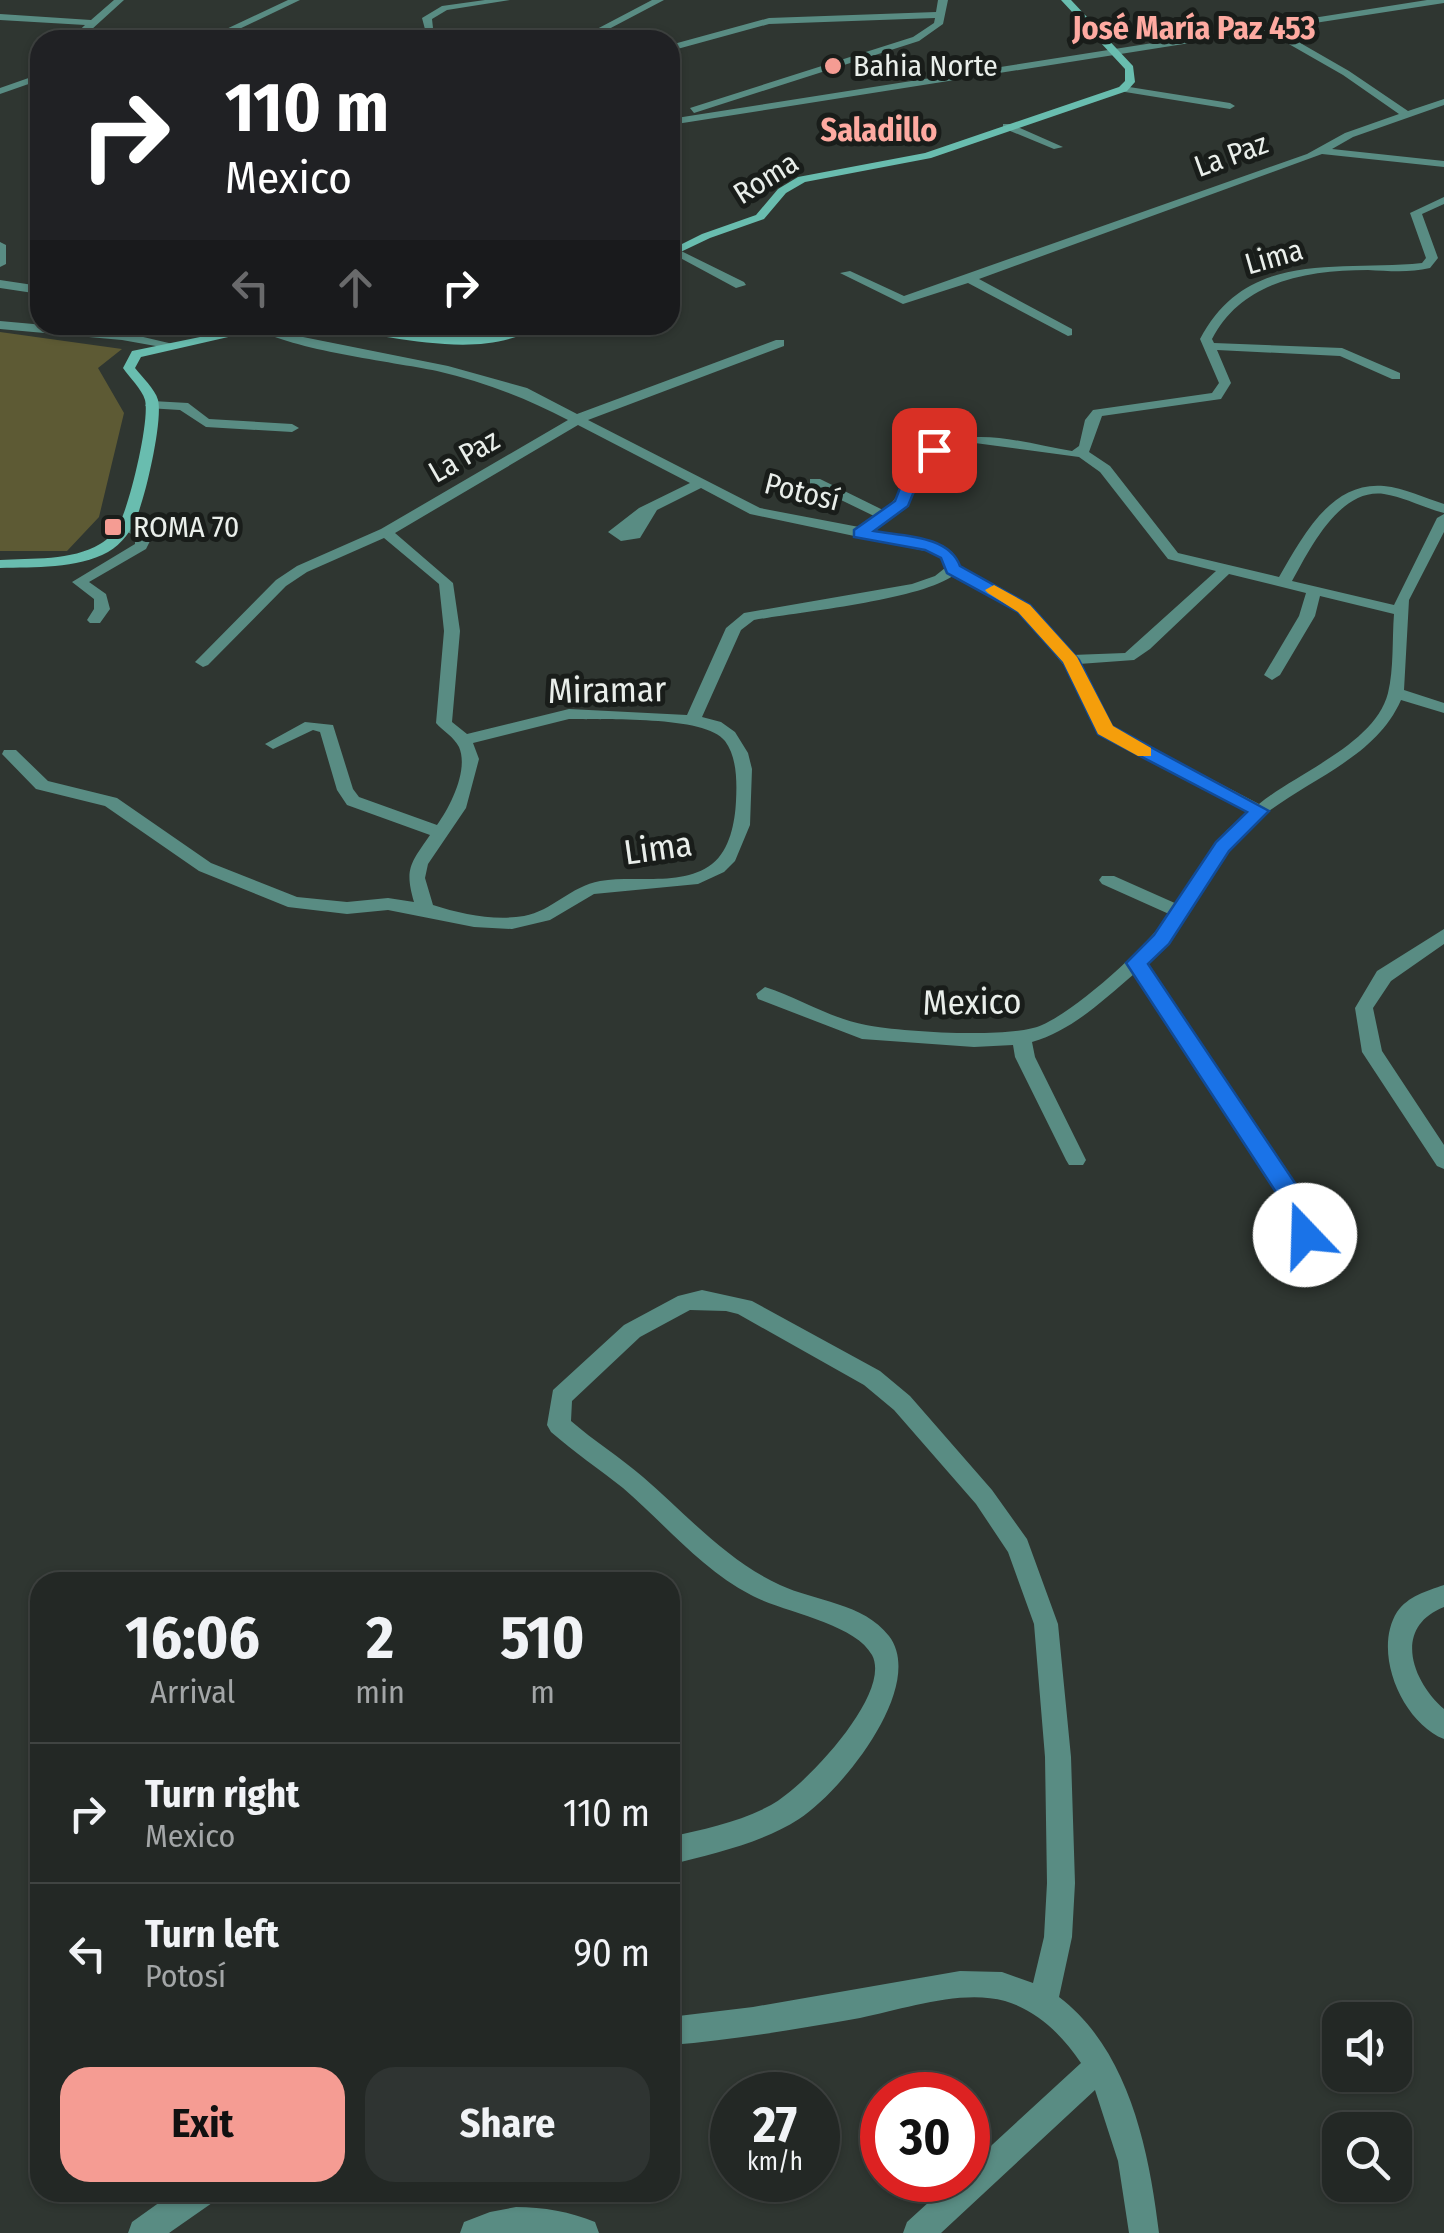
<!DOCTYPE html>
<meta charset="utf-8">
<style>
body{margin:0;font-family:"Fira Sans Condensed",sans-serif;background:#2f3432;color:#f1f3f6;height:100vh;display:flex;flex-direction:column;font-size:38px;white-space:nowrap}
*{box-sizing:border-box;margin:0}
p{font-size:32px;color:#a3a6a7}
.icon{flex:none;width:55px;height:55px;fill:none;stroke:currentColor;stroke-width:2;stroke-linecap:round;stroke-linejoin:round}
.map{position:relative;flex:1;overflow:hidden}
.details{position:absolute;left:30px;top:1572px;width:650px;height:630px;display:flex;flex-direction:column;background:#232825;border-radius:30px;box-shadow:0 2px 8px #0004,0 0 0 2px #404442}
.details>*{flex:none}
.top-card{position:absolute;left:30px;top:30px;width:650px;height:305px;border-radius:30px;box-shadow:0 2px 8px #0004,0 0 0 2px #404442;background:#202124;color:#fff;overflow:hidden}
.buttons{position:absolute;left:1322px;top:2002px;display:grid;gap:20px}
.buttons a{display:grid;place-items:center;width:90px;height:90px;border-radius:20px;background:#232825;box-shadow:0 2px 8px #0004,0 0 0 2px #404442;font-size:50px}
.speed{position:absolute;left:710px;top:2072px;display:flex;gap:20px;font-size:50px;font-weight:700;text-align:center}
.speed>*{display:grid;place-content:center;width:130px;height:130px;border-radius:50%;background:#232825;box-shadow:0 2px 8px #0004,0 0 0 2px #404442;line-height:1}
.speed small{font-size:25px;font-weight:400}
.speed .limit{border:15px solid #d22;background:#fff;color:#111}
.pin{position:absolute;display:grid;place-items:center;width:85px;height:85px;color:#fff;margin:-42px;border-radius:20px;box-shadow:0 5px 15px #0006}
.me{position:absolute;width:110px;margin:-55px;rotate:339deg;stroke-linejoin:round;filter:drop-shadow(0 0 8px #0008)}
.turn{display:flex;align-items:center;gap:35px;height:210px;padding:0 30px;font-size:45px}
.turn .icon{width:130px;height:130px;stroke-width:2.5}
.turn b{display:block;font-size:70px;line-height:85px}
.lanes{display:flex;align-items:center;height:95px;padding:0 30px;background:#0003;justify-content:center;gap:50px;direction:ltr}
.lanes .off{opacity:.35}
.eta{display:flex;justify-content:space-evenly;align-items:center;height:170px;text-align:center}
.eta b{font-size:60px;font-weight:700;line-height:70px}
.action{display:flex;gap:20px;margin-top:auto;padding:20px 30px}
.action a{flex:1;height:115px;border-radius:30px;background:#f59c93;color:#111;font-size:40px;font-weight:700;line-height:115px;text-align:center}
.action a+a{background:#2f3432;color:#f1f3f6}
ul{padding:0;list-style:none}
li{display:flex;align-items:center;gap:30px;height:140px;padding:0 30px;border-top:2px solid #404442}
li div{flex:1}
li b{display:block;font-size:38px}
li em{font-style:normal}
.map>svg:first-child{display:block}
.green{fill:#5d5a34}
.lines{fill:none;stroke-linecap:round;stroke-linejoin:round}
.street{fill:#598c83;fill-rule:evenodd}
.secondary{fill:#69bdaf;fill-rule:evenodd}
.route{fill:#1a73e8;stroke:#114b97;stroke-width:2.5}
.slow{fill:#f59e0b}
.poi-dot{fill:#f59c93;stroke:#191d1a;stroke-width:4}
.labels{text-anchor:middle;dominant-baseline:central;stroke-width:10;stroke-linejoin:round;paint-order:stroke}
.far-poi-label{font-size:30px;fill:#e9eeea;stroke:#191d1a;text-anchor:start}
.far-street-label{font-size:30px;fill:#e9eeea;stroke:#191d1a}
.far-neighbourhood-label{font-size:32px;font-weight:bold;fill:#feaaa1;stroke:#191d1a}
.street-label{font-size:35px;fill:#e9eeea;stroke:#191d1a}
</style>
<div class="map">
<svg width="1444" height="2233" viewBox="0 0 1444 2233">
<rect width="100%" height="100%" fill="#2f3631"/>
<!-- green -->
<path class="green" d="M 0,332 L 122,349 L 98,368 L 124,413 L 99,517 L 67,551 L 0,551 Z"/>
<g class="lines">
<!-- street -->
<path class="street" d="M 114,0 L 124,0 L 80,40 L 69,40 L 85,25 L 0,20 L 0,14 L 91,20 Z
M 288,0 L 300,0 L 216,40 L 203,40 Z
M 485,0 L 510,0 L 447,10 L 432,19 L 434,37 L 407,40 L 426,33 L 422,18 L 442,6 Z
M 652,0 L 664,0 L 588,40 L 576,40 Z
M 938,0 L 948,0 L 943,24 L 919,41 L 694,113 L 690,108 L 913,37 L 934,23 L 935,18 L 769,24 L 670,51 L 670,45 L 769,18 L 936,12 Z
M 1427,0 L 1444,0 L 1444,3 L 1276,29 L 1349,71 L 1408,111 L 1444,99 L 1444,105 L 1353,137 L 1332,149 L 1444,161 L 1444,167 L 1322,154 L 979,279 L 1072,329 L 1072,335 L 1068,336 L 968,283 L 903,304 L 840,273 L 850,271 L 904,296 L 1307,154 L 1345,133 L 1399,114 L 1343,75 L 1266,31 L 670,125 L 670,119 Z
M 40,74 L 40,80 L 0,94 L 0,88 Z
M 1123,86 L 1230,103 L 1235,106 L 1230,109 L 1119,91 Z
M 1003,124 L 1011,124 L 1063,147 L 1054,149 L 1003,128 Z
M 1444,197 L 1444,204 L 1422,214 L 1438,258 L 1430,268 C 1409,273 1389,271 1368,270 C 1307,270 1242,281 1212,339 L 1214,343 L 1342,348 L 1400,373 L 1400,379 L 1392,379 L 1340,356 L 1217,350 L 1231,383 L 1221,399 L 1102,416 L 1089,452 L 1110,466 L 1178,553 L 1279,577 C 1302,538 1330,481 1384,486 C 1404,488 1425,498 1444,504 L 1444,513 C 1424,508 1404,497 1384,494 C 1339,488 1310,549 1292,581 L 1394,605 L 1437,518 L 1444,514 L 1444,532 L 1409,600 L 1404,690 L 1444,703 L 1444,713 L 1401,700 C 1371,768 1286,784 1238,839 C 1204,879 1186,928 1146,963 L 1304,1199 L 1313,1226 C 1333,1228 1345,1235 1352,1255 L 1343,1270 L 1323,1277 L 1295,1265 L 1286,1243 L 1294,1234 L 1287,1207 L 1134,974 C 1102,1001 1073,1030 1032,1042 L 1035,1057 L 1086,1160 L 1083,1165 L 1069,1165 L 1066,1160 L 1015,1057 L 1013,1045 L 974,1047 L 862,1039 L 758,999 L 756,994 L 765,987 C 799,998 832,1019 866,1025 C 901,1032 1012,1039 1042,1025 C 1078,1009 1148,946 1169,914 L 1102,884 L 1099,880 L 1102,876 L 1114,876 L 1177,904 L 1227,830 L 1249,812 L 1099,733 L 1072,675 L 1019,611 L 954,575 C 921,600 799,612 754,620 L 741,630 L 702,717 L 721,722 L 735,732 L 748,753 L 752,769 L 750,825 L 735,861 L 724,872 L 698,884 L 594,894 L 550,920 L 512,929 L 474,927 L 388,910 L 347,914 L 288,907 L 199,871 L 105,806 L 36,789 L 2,754 L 4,750 L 16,750 L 48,781 L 117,798 L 211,863 L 297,897 L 347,902 L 388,898 L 414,902 C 404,868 411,863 430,835 L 347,805 L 337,790 L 320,732 L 313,730 L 273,749 L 265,744 L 305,722 L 333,725 L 353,789 L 359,797 L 437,825 C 450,807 469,770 459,747 C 454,737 443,731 436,723 L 444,631 L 439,584 L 384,538 L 307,572 L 286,586 L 208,665 L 203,667 L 195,662 L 276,580 L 297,566 L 381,529 L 568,420 C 526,398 484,382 437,371 C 389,361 287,350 250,325 L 268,325 L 298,336 L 448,366 L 527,388 L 577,414 L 776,340 L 784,340 L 784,346 L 588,420 L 760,508 L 859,527 L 874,516 L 810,485 L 810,479 L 820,479 L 883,510 C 905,495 897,482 912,466 C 954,418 1017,442 1072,451 L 1079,446 L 1085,420 L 1093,410 L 1212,393 L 1219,383 L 1200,339 C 1248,248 1338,272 1422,263 L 1426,258 L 1410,213 ZM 578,425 L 690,483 L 639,508 L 608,532 L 621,541 L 640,538 L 657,510 L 701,488 L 750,514 L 930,552 L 942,558 L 945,568 L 935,576 L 912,584 L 744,613 L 726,628 L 687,715 L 569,709 L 467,734 L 452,722 L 460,631 L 453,583 L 395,533 ZM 975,443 L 1079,457 L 1100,472 L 1168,559 L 1216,571 L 1125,653 L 1072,655 L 1029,605 L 960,567 L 952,552 L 920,540 L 874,530 L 907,506 L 921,472 L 947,448 ZM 1229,574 L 1306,593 L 1299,616 L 1264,675 L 1272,680 L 1280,675 L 1315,616 L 1320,596 L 1394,614 C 1392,639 1394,669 1388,693 C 1375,744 1298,772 1259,804 L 1112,727 L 1079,664 L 1134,660 L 1150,649 ZM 569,719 C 602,720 706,715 725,741 C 737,757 737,782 736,801 C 735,822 730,850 712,864 C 682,887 635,875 600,881 C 571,886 552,911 524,916 C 494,921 461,914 433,905 L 425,878 L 428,864 L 466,808 L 479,759 L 473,743 ZM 1314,1243 L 1329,1251 L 1327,1258 L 1312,1253 L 1309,1246 Z
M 0,242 L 6,245 L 6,264 L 0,267 Z
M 675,248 L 744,282 L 746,285 L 736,288 L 671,253 L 671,249 Z
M 0,280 L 40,286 L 40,294 L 0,288 Z
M 0,321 L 122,332 L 173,344 L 167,348 L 122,340 L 0,329 Z
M 452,325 L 464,325 L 461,343 L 451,340 Z
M 152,401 L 188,403 L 209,419 L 292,424 L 299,428 L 292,432 L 206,427 L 180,410 L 147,408 L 145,405 Z
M 127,524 L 145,530 L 151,539 L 146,549 L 89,582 L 106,594 L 110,609 L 100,623 L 90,623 L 87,620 L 94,609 L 94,599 L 72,582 L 135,544 L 135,536 L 120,528 Z
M 1444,929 L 1444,944 L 1391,981 L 1373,1008 L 1382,1051 L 1444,1145 L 1444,1169 L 1437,1166 L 1362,1052 L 1355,1008 L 1377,971 Z
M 702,1290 L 752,1301 L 880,1371 L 910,1396 L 992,1490 L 1027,1539 L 1058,1624 L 1071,1757 L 1075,1883 L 1072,1937 L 1059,1997 C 1129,2050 1149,2150 1159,2233 L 1129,2233 L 1118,2161 L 1095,2090 L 941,2233 L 903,2233 L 907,2222 L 953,2180 L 968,2180 L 968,2167 L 1081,2063 C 1062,2035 1038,2011 1005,2001 C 961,1989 904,2009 860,2018 C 797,2029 734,2040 670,2045 L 670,2017 L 753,2007 L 960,1971 L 1002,1972 L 1033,1983 L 1044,1937 L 1047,1883 L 1045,1757 L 1034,1624 L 1008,1552 L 976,1504 L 894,1410 L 864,1385 L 738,1314 L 726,1311 L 690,1310 L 640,1337 L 572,1401 L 571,1421 C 594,1441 620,1457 643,1477 C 687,1515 726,1560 780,1585 C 814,1601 864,1603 889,1636 C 927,1686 841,1792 799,1819 C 760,1844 714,1853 670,1865 L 670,1837 C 704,1829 740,1822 771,1805 C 803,1788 893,1694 872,1655 C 855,1623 782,1612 751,1595 C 701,1569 665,1524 623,1488 C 599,1469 574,1452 551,1432 L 547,1425 L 553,1390 L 624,1325 L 678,1296 Z
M 1444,1585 L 1444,1607 C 1393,1627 1411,1680 1444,1709 L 1444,1739 C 1402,1722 1372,1652 1397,1612 C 1408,1596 1427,1591 1444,1585 Z
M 174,2192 L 216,2192 L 212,2203 L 169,2233 L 128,2233 L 132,2222 Z
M 516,2207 C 543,2207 571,2212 595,2222 L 599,2233 L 460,2233 L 464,2222 L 490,2212 Z"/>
<!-- secondary -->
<path class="secondary" d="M 1061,0 L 1071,0 L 1133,66 L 1135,82 L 1127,91 L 931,158 L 805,182 L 786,193 L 764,219 L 710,238 L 670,257 L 670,250 L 702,234 L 756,215 L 778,189 L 798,177 L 925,153 L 1119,87 L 1125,81 L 1125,69 Z
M 258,325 L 298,325 L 292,329 L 237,335 L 141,357 L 135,368 C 142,377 155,389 158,400 C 163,420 146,495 137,516 C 132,530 122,544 108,552 C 77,569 34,567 0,568 L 0,560 C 31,558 72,561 100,544 C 109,539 115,531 120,522 C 130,503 150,420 145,400 C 142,389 129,377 123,368 L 132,351 Z
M 315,325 L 362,325 L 432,335 L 468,336 L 523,325 L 541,325 C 478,365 390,332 321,329 Z"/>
</g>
<!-- route -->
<path class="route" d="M 929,447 L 942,450 L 922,472 L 908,506 L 874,531 C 902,536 949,535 960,566 L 1030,605 L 1079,660 L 1112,726 L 1269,811 L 1229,851 L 1169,944 L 1148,964 L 1305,1198 L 1317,1235 L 1313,1242 L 1296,1242 L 1285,1206 L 1126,963 L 1154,935 L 1216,842 L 1247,812 L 1098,734 L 1063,662 L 1018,612 L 947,573 L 941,558 L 925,550 L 854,537 L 854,530 L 895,501 L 907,470 Z"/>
<!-- slow -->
<path class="slow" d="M 994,585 L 1030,605 L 1077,657 L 1113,726 L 1151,748 L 1151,756 L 1138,756 L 1098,734 L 1063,662 L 1018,612 L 988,593 L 985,590 Z"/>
<!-- markers -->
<g class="poi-dot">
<circle cx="833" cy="66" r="10"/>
<rect x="103" y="517" width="20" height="20" rx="5"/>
</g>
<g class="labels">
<!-- far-poi labels -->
<g class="far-poi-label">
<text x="853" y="66">Bahia Norte</text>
<text x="133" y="527">ROMA 70</text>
</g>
<!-- far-street labels -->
<g class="far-street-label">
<text transform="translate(1231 155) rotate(-20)">La Paz</text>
<text transform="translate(766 178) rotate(-32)">Roma</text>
<text transform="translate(1274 257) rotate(-16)">Lima</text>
<text transform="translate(464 456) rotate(-30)">La Paz</text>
<text transform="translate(802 492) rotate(14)">Potosí</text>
</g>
<!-- far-neighbourhood labels -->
<g class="far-neighbourhood-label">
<text x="1194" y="28">José María Paz 453</text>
<text x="879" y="130">Saladillo</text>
</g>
<!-- street labels -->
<g class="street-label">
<text transform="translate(607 690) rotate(-1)">Miramar</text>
<text transform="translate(658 848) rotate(-8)">Lima</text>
<text transform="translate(972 1002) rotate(-1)">Mexico</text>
</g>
</g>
</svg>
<div class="buttons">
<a><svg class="icon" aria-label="sound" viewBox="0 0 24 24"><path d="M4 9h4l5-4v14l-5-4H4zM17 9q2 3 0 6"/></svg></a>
<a><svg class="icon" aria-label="search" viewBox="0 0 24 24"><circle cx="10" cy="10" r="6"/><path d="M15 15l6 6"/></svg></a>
</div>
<div class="speed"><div>27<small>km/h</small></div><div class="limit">30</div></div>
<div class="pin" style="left:934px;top:450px;background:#d93025"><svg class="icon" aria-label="arrive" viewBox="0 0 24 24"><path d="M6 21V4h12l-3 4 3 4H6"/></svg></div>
<svg class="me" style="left:1305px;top:1235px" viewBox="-20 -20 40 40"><circle r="19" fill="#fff"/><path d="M0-13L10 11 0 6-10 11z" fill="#1a73e8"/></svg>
<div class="top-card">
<div class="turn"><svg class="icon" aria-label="right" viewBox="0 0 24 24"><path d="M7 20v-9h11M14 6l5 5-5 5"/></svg><div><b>110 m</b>Mexico</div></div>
<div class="lanes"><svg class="icon off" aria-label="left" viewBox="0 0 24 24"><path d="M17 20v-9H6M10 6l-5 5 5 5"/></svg><svg class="icon off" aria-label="ahead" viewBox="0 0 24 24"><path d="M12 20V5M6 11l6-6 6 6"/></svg><svg class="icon" aria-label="right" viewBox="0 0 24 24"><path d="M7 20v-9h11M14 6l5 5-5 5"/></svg></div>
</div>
<section class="details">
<div class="eta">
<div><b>16:06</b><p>Arrival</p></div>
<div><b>2</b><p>min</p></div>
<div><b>510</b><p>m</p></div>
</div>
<ul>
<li><svg class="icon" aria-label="right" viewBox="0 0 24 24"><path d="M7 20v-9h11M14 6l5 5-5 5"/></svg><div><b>Turn right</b><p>Mexico</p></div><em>110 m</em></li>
<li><svg class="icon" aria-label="left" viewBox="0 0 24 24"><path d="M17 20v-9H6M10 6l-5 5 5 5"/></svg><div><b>Turn left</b><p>Potosí</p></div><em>90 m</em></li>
</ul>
<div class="action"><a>Exit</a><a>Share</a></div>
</section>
</div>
